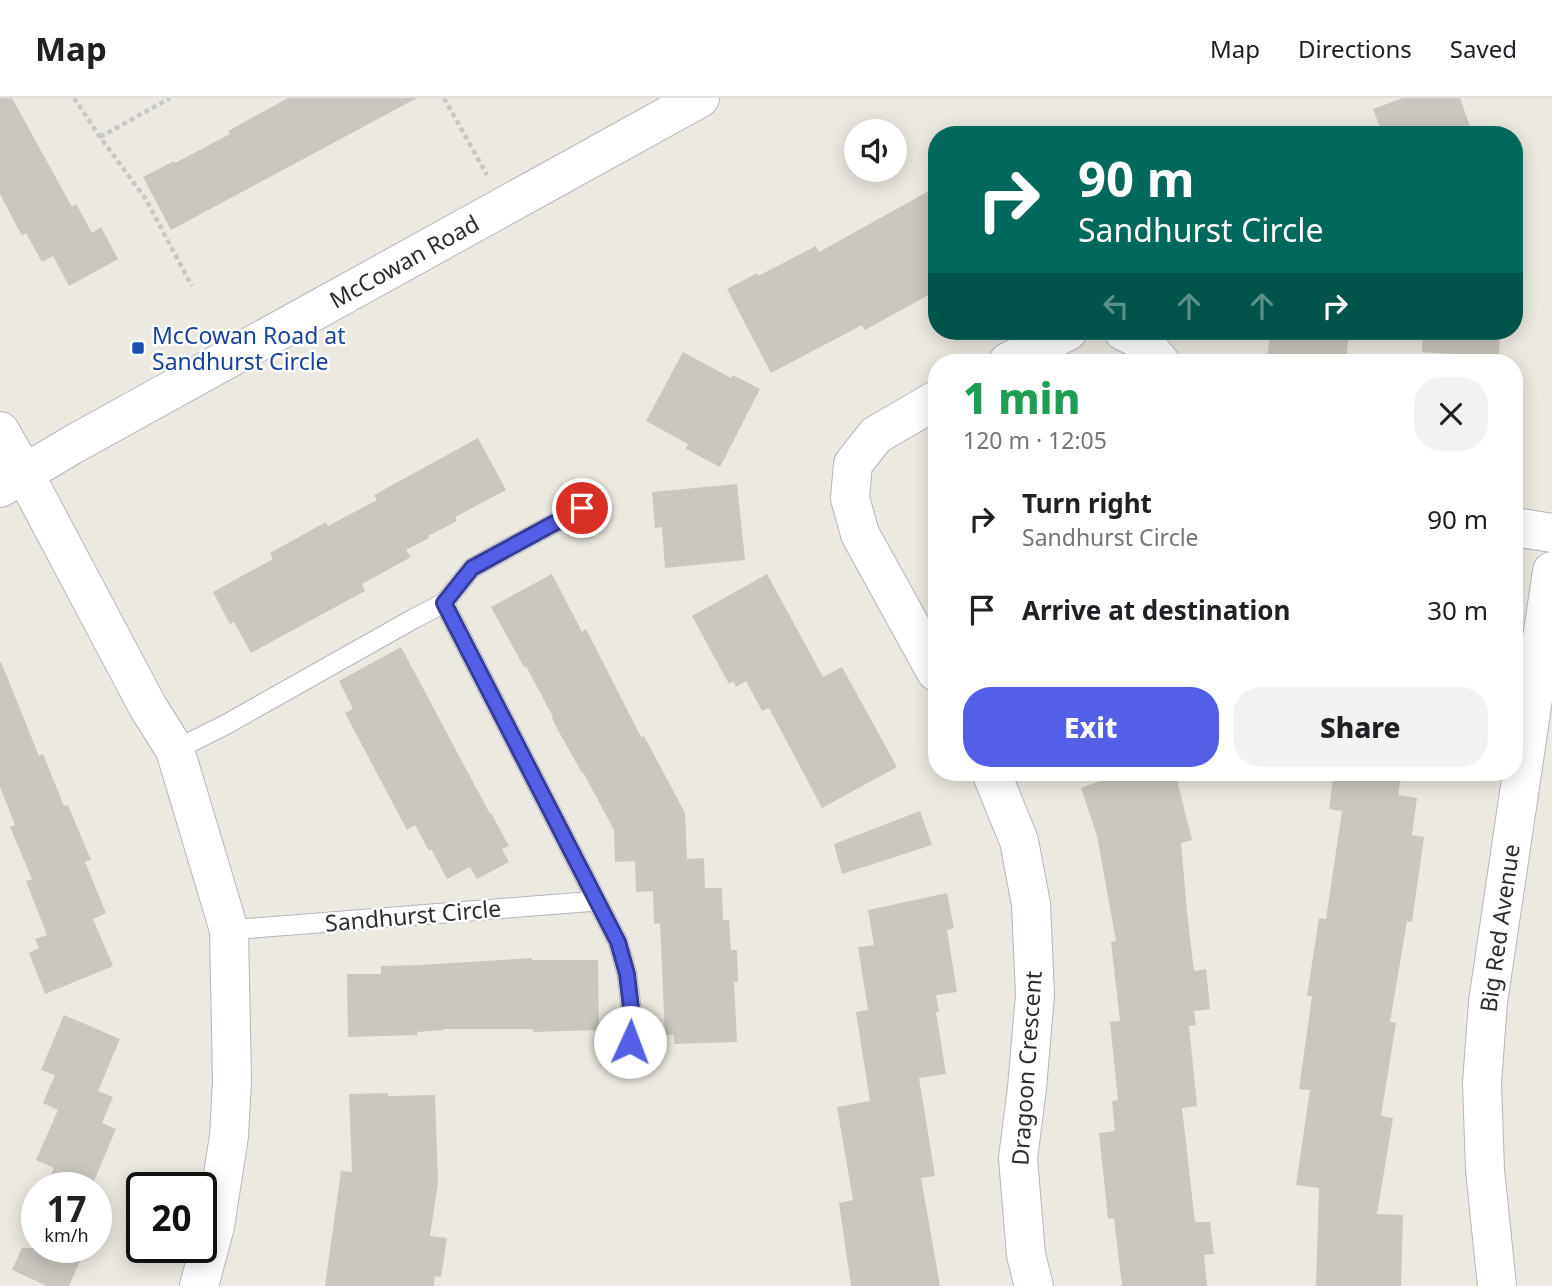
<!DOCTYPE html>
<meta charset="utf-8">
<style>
body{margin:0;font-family:"Noto Sans",sans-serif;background:#f2f2f2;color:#202124;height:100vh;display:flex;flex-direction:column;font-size:26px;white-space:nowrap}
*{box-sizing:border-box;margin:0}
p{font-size:23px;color:#757577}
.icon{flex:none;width:38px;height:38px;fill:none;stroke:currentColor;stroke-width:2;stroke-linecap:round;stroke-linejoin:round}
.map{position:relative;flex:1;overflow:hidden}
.details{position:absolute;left:928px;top:256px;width:595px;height:427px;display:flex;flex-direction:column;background:#fff;border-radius:28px;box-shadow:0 4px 18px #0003}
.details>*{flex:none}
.top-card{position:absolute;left:928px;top:28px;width:595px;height:214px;border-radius:28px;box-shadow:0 4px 18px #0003;background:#00695c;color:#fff;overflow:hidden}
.fabs{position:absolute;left:844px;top:21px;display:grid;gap:14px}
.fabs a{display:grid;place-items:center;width:63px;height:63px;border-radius:50%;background:#fff;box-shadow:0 4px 18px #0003;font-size:35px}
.speed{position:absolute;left:21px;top:1074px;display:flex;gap:14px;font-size:35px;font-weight:700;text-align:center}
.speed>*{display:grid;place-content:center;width:91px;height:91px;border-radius:50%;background:#fff;box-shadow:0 4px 18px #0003;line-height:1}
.speed small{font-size:18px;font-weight:400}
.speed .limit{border:4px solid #111;border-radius:10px;background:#fff;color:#111}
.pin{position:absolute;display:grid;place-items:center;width:60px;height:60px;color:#fff;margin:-30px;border:4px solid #fff;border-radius:50%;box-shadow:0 2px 7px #0007}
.me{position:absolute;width:77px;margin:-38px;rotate:2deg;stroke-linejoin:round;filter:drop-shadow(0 0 5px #0008)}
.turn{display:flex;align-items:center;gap:24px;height:147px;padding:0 35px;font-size:32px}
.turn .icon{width:91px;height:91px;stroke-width:2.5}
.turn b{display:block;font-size:49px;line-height:60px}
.lanes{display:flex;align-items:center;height:66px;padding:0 35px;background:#0003;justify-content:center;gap:35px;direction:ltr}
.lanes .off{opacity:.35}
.round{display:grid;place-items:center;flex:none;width:74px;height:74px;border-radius:28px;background:#f2f2f2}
.headline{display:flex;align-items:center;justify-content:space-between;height:119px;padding:0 35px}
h1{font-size:42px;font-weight:800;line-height:52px;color:#1e9e55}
.button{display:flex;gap:14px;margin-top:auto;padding:14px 35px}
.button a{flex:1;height:80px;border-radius:28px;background:#545ee6;color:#fff;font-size:28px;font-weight:800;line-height:80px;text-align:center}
.button a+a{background:#f2f2f2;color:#202124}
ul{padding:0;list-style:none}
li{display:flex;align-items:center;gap:21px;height:91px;padding:0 35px}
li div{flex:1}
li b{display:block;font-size:26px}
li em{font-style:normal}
header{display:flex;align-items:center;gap:42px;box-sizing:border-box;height:98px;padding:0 35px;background:#fff;border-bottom:2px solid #e0e0e0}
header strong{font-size:33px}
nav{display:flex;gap:38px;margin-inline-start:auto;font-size:24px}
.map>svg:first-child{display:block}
.building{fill:#c9c7bf}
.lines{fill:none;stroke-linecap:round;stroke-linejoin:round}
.service-casing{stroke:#b4b5bf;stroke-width:21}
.minor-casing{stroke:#b4b5bf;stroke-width:40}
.tertiary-casing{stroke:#b4b5bf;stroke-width:40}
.secondary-casing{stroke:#b4b5bf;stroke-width:40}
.path{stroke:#c8c8c8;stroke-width:4.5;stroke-dasharray:5 3.5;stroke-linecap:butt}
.service{stroke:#fff;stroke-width:19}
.minor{stroke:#fff;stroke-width:38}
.tertiary{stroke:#fff;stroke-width:38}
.secondary{stroke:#fff;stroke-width:38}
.route-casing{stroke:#373d96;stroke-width:18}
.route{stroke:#545ee6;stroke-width:12}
.transit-dot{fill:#1a4fb4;stroke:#fff;stroke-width:2.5}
.labels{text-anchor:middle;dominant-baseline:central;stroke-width:5;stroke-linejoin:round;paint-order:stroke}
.street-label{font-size:23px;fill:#2d2d2d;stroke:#fff}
.transit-label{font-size:23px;fill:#164399;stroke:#fff;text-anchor:start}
</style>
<header>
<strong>Map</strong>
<nav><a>Map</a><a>Directions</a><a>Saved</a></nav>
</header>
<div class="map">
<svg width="1552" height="1188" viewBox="0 0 1552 1188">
<rect width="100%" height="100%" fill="#ece9e1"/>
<!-- building -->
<path class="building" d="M 0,0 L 12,0 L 72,109 L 76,106 L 92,135 L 101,129 L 118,161 L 69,188 L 53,158 L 42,164 L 26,135 L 22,138 L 0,96 Z
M 288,0 L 417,0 L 171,132 L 143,79 L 174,63 L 175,65 L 230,36 L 228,33 Z
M 1403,0 L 1460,0 L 1473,37 L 1383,37 L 1373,11 Z
M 936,89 L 936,193 L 865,232 L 862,227 L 771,275 L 727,191 L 757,175 L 758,178 L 816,148 L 819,154 Z
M 1270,233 L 1349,233 L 1346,264 L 1267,264 Z
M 1423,233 L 1500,233 L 1499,259 L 1422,254 Z
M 683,254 L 731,280 L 733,277 L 760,291 L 720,369 L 686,351 L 688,346 L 646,323 Z
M 478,340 L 506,392 L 455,419 L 457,423 L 428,438 L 429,440 L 406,452 L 411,459 L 362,486 L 365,493 L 251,555 L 234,524 L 230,526 L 213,494 L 273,461 L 270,455 L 326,424 L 328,428 L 377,402 L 374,397 Z
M 737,386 L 745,462 L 665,470 L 662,429 L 655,430 L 652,394 Z
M 552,476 L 582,534 L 586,531 L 641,639 L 644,638 L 685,715 L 687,761 L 704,760 L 705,790 L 722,790 L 723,822 L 729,822 L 731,852 L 737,852 L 738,884 L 734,884 L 737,944 L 674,946 L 674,937 L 665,937 L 660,825 L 654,826 L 653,793 L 636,794 L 635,763 L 615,764 L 614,732 L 583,674 L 582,675 L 559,634 L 552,620 L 553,619 L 526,568 L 524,569 L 491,509 Z
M 767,476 L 823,579 L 842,569 L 897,669 L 822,710 L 769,610 L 762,613 L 746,583 L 736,589 L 733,583 L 729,586 L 692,518 Z
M 401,549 L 490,716 L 491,715 L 509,748 L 502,751 L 509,764 L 477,781 L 470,769 L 447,781 L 431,751 L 429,753 L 415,727 L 407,732 L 345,615 L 353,611 L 339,583 Z
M 0,564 L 1,564 L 39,658 L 43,656 L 64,708 L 68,707 L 91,762 L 85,764 L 106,815 L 93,821 L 113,868 L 45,896 L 29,855 L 39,850 L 35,841 L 47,837 L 26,783 L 32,781 L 10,729 L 15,727 L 0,689 Z
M 1105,674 L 1175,674 L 1192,742 L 1181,745 L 1187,814 L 1194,873 L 1206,871 L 1210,911 L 1194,913 L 1196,927 L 1189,928 L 1197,1008 L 1182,1010 L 1195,1124 L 1210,1124 L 1214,1156 L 1204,1157 L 1207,1188 L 1122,1188 L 1114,1120 L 1108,1121 L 1099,1035 L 1115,1033 L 1112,1003 L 1118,1002 L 1110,924 L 1120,923 L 1111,844 L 1116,843 L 1097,738 L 1081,690 L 1108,680 Z
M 1334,674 L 1402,674 L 1398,697 L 1417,700 L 1412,737 L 1424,739 L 1412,824 L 1407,823 L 1390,924 L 1396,925 L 1381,1018 L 1393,1020 L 1377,1116 L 1403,1117 L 1401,1188 L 1316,1188 L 1319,1090 L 1296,1087 L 1310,992 L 1299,991 L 1312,898 L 1307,898 L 1319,820 L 1326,821 L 1342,713 L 1329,711 Z
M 920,713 L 932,747 L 842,776 L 834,746 Z
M 947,795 L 954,830 L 947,832 L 957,894 L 936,897 L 939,914 L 936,914 L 946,976 L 919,980 L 935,1078 L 921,1080 L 940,1188 L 851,1188 L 839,1105 L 853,1102 L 837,1009 L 870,1003 L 856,914 L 868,912 L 858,849 L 874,847 L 868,812 Z
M 532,860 L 532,862 L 598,862 L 599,932 L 533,934 L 533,931 L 444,931 L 444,932 L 417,934 L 418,937 L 348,939 L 347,876 L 381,876 L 381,868 L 420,867 Z
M 64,917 L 120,941 L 98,993 L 113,999 L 102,1025 L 116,1031 L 91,1090 L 45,1090 L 54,1070 L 36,1062 L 58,1012 L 43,1005 L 55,977 L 41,972 Z
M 388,995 L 388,998 L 435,997 L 438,1084 L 430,1138 L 447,1140 L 441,1179 L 435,1178 L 434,1188 L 325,1188 L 341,1073 L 352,1074 L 349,996 Z
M 22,1150 L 86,1150 L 69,1188 L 47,1188 L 12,1172 Z"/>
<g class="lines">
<defs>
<path id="service" d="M 444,505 L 618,844 L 627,876 L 631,910 L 630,944
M 175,652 L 225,627 L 415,520 L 444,505 L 472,470 L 582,410
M 229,832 L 597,803"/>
<path id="minor" d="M 1123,233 L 1141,242 L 1160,264
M 1008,264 L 1068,233
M 936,302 L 876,337 L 853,366 L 850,400 L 860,436 L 936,574
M 1514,429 L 1552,435
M 991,674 L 1019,743 L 1031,806 L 1035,897 L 1027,990 L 1018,1060 L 1026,1157 L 1034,1188
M 1497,1188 L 1485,1072 L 1482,985 L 1488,904 L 1552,473"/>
<path id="tertiary" d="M 0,333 L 24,375 L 148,609 L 175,652 L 229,832 L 232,983 L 229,1038 L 215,1128 L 199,1188"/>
<path id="secondary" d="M 0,390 L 72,347 L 700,0"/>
</defs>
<!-- service casing -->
<use href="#service" class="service-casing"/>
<!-- minor casing -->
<use href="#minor" class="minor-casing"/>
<!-- tertiary casing -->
<use href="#tertiary" class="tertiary-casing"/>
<!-- secondary casing -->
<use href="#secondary" class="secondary-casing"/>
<!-- path -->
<path class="path" d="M 74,0 L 100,39 L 145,100 L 192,188
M 444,0 L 487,77
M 100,39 L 170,0"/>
<!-- service -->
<use href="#service" class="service"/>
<!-- minor -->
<use href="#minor" class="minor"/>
<!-- tertiary -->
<use href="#tertiary" class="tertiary"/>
<!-- secondary -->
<use href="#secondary" class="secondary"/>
</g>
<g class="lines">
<defs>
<path id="route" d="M 582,410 L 472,470 L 444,505 L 618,844 L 627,876 L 631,910 L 630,944"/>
</defs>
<!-- route casing -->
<use href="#route" class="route-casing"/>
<!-- route -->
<use href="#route" class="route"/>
</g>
<!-- markers -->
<rect class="transit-dot" x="131" y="243" width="14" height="14" rx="3.5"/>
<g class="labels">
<!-- street labels -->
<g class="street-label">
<text transform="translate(404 163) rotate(-29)">McCowan Road</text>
<text transform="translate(413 817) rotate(-5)">Sandhurst Circle</text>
<text transform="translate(1499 830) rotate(-82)">Big Red Avenue</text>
<text transform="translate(1026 970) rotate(-86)">Dragoon Crescent</text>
</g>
<!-- transit labels -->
<g class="transit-label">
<text x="152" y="237">McCowan Road at<tspan x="152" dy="26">Sandhurst Circle</tspan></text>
</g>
</g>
</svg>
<div class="fabs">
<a><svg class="icon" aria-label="sound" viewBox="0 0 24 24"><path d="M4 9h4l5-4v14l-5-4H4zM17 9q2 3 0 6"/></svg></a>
</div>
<div class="speed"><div>17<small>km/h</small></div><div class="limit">20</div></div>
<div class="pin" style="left:582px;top:410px;background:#d93025"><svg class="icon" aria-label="arrive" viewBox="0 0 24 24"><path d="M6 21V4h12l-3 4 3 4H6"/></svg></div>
<svg class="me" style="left:630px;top:944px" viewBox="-20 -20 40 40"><circle r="19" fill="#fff"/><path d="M0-13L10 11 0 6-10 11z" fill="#545ee6"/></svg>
<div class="top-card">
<div class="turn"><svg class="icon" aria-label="right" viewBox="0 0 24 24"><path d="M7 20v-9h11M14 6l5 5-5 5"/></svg><div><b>90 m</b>Sandhurst Circle</div></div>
<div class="lanes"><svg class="icon off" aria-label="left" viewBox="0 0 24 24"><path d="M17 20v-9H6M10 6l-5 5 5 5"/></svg><svg class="icon off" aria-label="ahead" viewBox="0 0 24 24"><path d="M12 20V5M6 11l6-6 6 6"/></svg><svg class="icon off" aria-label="ahead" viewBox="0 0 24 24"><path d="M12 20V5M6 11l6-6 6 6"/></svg><svg class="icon" aria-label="right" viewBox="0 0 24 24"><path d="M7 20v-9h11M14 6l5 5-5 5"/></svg></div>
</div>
<section class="details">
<div class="headline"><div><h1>1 min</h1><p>120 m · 12:05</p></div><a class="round"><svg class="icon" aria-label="close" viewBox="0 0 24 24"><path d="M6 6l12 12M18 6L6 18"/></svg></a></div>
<ul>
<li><svg class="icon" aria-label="right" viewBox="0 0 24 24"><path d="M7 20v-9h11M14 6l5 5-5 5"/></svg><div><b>Turn right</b><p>Sandhurst Circle</p></div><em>90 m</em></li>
<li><svg class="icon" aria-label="arrive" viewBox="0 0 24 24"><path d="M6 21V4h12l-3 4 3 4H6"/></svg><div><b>Arrive at destination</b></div><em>30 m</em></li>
</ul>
<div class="button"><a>Exit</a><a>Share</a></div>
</section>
</div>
